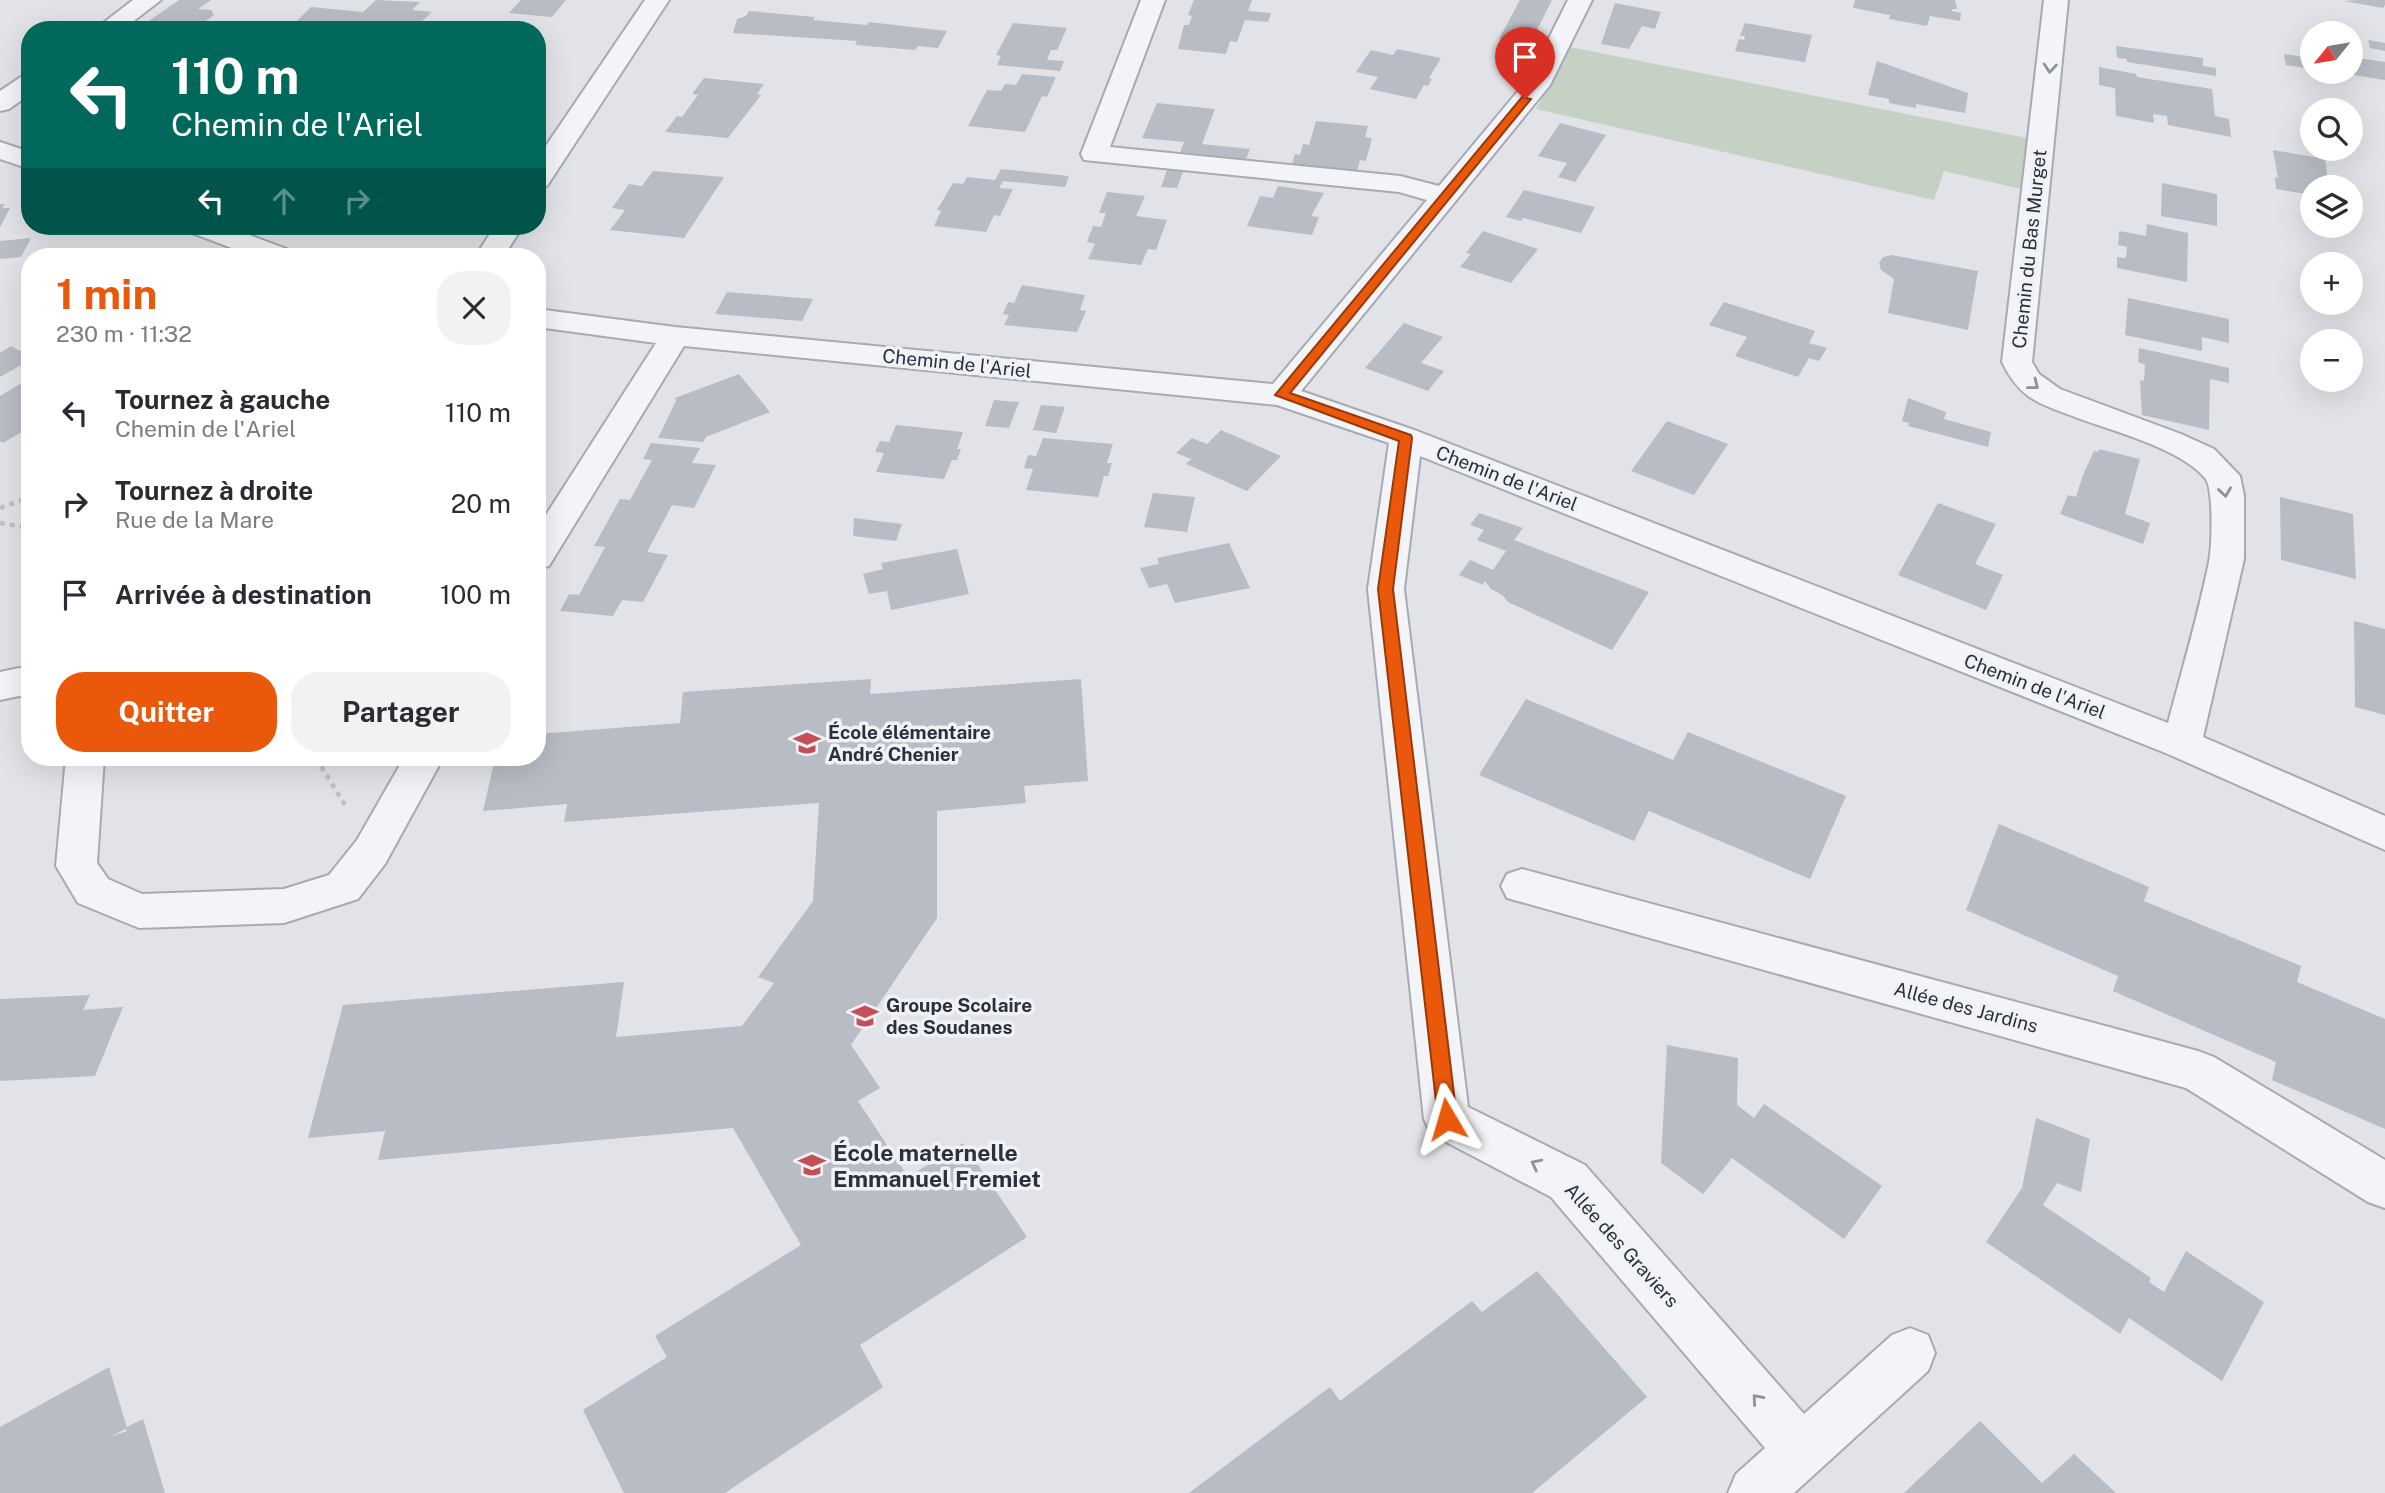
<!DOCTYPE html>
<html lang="fr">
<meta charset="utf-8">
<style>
body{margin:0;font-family:"Public Sans",sans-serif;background:#f2f2f3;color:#2b2b33;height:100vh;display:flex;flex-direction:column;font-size:26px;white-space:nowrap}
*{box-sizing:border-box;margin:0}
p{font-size:23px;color:#7c7c81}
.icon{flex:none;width:38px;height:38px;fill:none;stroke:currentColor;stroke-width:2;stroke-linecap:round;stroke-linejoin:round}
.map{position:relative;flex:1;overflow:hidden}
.drawer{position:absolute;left:21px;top:248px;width:525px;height:518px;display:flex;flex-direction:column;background:#fff;border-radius:28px;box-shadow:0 7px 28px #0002}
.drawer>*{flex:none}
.hud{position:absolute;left:21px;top:21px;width:525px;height:214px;border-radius:28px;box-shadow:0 7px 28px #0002;background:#00695c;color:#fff;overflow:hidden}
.needle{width:46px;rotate:240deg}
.fabs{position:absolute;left:2300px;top:21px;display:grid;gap:14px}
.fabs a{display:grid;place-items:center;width:63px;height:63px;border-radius:50%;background:#fff;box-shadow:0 7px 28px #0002;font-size:35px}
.pin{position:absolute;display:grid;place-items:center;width:60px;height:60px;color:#fff;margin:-72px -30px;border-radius:50% 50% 50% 0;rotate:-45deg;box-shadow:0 0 7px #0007}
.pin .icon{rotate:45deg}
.me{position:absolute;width:77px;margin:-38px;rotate:353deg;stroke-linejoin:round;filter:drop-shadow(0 0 5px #0008)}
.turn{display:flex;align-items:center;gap:24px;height:147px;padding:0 35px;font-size:32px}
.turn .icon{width:91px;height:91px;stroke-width:2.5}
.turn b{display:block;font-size:49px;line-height:60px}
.lanes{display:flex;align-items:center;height:66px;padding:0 35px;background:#0003;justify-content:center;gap:35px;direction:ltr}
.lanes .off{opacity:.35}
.round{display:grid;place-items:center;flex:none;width:74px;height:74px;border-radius:28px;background:#f2f2f3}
.headline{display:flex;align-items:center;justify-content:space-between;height:119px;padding:0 35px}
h1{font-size:42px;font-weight:700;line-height:52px;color:#ea580c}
.action{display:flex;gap:14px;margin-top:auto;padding:14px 35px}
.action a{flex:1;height:80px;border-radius:28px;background:#ea580c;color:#fff;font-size:28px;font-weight:700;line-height:80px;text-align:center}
.action a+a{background:#f2f2f3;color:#2b2b33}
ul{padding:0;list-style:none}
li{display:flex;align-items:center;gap:21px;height:91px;padding:0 35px}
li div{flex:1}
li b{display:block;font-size:26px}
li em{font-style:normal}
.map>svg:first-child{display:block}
.green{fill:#c5d1c2}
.building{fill:#b8bcc4}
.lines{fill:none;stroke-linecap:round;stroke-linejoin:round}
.minor-casing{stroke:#a6aab2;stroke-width:4}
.path{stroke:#bfc1c7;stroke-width:4.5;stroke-dasharray:5 5;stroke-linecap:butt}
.minor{fill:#f3f4f7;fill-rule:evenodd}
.oneway{stroke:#8e929a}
.route{fill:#ea580c;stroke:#983908;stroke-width:2}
.labels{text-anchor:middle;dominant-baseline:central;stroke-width:7;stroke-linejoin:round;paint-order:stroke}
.street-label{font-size:19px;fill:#2a303e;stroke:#f0f2f6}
.poi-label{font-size:19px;font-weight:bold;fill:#2a303e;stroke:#f0f2f6;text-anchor:start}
.near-poi-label{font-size:23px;font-weight:bold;fill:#2a303e;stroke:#f0f2f6;text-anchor:start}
</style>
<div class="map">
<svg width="2385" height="1493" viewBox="0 0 2385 1493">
<rect width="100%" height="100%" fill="#e1e3e8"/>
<!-- green -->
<path class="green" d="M 1570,47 L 2027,138 L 2021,189 L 1944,171 L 1934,200 L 1536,109 Z"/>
<!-- building -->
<path class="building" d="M 179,0 L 211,0 L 198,9 L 211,10 L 214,15 L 203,23 L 220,26 L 214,30 L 153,30 L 156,27 L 154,24 L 146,23 Z
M 376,0 L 420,2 L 412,10 L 432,12 L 419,24 L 400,22 L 392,30 L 342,30 L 293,25 L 311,7 L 363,12 Z
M 521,0 L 566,0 L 552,17 L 509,13 Z
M 1194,0 L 1252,0 L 1248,11 L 1271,13 L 1268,22 L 1245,20 L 1237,42 L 1230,41 L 1226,54 L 1178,49 L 1184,25 L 1189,25 L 1192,16 L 1188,15 Z
M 1520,0 L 1552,0 L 1531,42 L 1499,39 Z
M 1855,0 L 1955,0 L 1957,9 L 1952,9 L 1952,11 L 1961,13 L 1960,21 L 1930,16 L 1927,26 L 1889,19 L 1890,15 L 1853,8 Z
M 2358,0 L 2385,0 L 2385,5 L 2383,8 L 2344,1 Z
M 1615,3 L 1661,12 L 1655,29 L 1642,26 L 1629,49 L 1601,44 Z
M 749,11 L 815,17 L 813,20 L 867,25 L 869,22 L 947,31 L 938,48 L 918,46 L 915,50 L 855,45 L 857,41 L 733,33 L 737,19 L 746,16 Z
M 1013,23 L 1067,28 L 1057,50 L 1051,50 L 1047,60 L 1064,61 L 1060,71 L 997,65 L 1001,56 L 996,55 Z
M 1745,23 L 1812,35 L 1805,62 L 1735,51 L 1739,39 L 1744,40 L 1745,36 L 1740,36 Z
M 2368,40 L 2385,43 L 2385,51 L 2370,48 Z
M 2116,46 L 2203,58 L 2203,66 L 2216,68 L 2216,76 L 2127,62 L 2127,59 L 2117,58 Z
M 1397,49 L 1441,58 L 1429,78 L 1432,79 L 1428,86 L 1424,85 L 1416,99 L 1370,89 L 1378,77 L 1356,72 L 1371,50 L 1393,55 Z
M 2284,54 L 2312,58 L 2312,69 L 2286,65 Z
M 2350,57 L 2385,62 L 2385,80 L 2341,73 L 2350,72 Z
M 1877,61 L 1968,93 L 1965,113 L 1916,104 L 1916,108 L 1889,103 L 1889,99 L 1868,95 Z
M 2099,67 L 2136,74 L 2137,77 L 2212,89 L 2215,116 L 2229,119 L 2231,137 L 2168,125 L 2167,116 L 2153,114 L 2154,123 L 2116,116 L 2115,88 L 2099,85 Z
M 1022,74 L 1056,77 L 1047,97 L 1042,96 L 1025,132 L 968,126 L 987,90 L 1001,91 L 1005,84 L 1016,85 Z
M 704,78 L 764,84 L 757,94 L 761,95 L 728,138 L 665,132 L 677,116 L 682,117 L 698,95 L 692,94 Z
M 1157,103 L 1215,109 L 1202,144 L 1250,149 L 1246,159 L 1180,152 L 1184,142 L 1142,138 Z
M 1316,121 L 1368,126 L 1365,137 L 1372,138 L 1366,161 L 1360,160 L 1357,171 L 1292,164 L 1295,154 L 1300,155 L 1303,144 L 1309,145 Z
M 1560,123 L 1606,135 L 1575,182 L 1558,177 L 1567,163 L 1538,156 Z
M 2273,150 L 2325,159 L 2329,187 L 2312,187 L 2312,195 L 2276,189 L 2275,177 L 2278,178 Z
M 1001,169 L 1069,176 L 1065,187 L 1003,181 L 999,188 L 1013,189 L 1000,216 L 994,215 L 986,232 L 934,226 L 941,211 L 937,210 L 953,183 L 963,184 L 967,177 L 995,180 Z
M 1167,170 L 1183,172 L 1177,188 L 1161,187 Z
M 653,171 L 724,177 L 684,238 L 610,230 L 625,210 L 612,208 L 629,184 L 642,186 Z
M 2162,183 L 2217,194 L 2217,226 L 2161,216 Z
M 1278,186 L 1324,193 L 1311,216 L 1319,217 L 1312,235 L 1247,226 L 1260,196 L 1273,198 Z
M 1524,190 L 1595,207 L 1581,233 L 1523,218 L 1521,221 L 1506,217 Z
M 1107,192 L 1145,196 L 1136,216 L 1167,220 L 1156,250 L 1148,249 L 1141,265 L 1088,259 L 1095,244 L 1087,242 L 1093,226 L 1101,227 L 1106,213 L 1099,213 Z
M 0,204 L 5,204 L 2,208 L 10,208 L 0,227 Z
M 2147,224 L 2188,233 L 2187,282 L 2117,268 L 2117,257 L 2126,258 L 2127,247 L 2118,245 L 2119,231 L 2146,236 Z
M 1483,231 L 1538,249 L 1511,283 L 1460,267 L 1471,254 L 1466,253 Z
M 31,238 L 21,257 L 0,259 L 0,241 Z
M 1891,255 L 1978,271 L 1968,330 L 1888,313 L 1894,279 L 1881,270 L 1879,263 L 1883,257 Z
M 1022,285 L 1085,295 L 1080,310 L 1086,311 L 1077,332 L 1004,325 L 1009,315 L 1003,314 L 1008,302 L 1014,303 Z
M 727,292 L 813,299 L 802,321 L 715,314 Z
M 2128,298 L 2229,319 L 2229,343 L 2202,337 L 2202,351 L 2125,335 Z
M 1724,302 L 1815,331 L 1809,343 L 1827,348 L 1819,361 L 1809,358 L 1798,377 L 1735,356 L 1747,337 L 1709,325 Z
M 1404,323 L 1443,337 L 1421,363 L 1444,371 L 1428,391 L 1365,368 Z
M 11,346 L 30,356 L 30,360 L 0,377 L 0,353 Z
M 2139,348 L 2229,368 L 2229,383 L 2210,379 L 2209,430 L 2142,415 L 2140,380 L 2144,381 L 2145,365 L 2138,362 Z
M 739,374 L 770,412 L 706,437 L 703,442 L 658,438 L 676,401 L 675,398 Z
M 30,378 L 30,427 L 3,443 L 0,441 L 0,396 Z
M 1908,398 L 1946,412 L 1944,419 L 1991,432 L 1988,447 L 1908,426 L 1909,423 L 1902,421 Z
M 994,400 L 1019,402 L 1009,428 L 985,426 Z
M 1041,405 L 1065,407 L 1056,433 L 1033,430 Z
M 1667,421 L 1728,444 L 1694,495 L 1631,471 Z
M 896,425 L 963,432 L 957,449 L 961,449 L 957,460 L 952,460 L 944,479 L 876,472 L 884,453 L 875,452 L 880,441 L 889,442 Z
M 1221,430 L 1281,456 L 1247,491 L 1186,464 L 1191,459 L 1176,453 L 1192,438 L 1207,444 Z
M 1043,438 L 1113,444 L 1107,463 L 1112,463 L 1108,476 L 1104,476 L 1098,497 L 1026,490 L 1033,469 L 1024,468 L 1028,455 L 1036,456 Z
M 651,443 L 700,448 L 692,463 L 716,465 L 694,508 L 672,505 L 647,552 L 668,555 L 643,602 L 622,600 L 613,616 L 560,611 L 569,594 L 579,595 L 605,547 L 594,546 L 620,499 L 630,500 L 652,460 L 643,459 Z
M 2099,449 L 2140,459 L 2125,514 L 2150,523 L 2143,544 L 2060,514 L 2068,495 L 2076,497 L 2083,475 L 2094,451 L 2098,452 Z
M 1153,493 L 1195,497 L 1187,532 L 1144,527 Z
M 2280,497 L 2353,514 L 2356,579 L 2281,560 Z
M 1938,503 L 1996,524 L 1975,564 L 2003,575 L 1986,610 L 1898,575 Z
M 1479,513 L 1523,528 L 1514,540 L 1649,592 L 1612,650 L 1508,602 L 1502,595 L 1491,589 L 1485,581 L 1483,585 L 1459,575 L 1470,560 L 1493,570 L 1506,551 L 1477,540 L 1484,530 L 1470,525 Z
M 854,518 L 902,524 L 896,541 L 853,536 Z
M 1229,543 L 1250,588 L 1175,603 L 1167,584 L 1149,588 L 1140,568 L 1159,564 L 1157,558 Z
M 957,549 L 969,594 L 891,610 L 887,591 L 869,594 L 863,574 L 883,569 L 881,563 Z
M 2354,621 L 2385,629 L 2385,715 L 2355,707 Z
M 871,679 L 870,694 L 1081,679 L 1088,781 L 1024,786 L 1026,803 L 937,811 L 937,918 L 851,1045 L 880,1088 L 858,1101 L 908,1177 L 963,1143 L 1027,1237 L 860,1345 L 883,1387 L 725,1493 L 624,1493 L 583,1410 L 667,1357 L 655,1336 L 801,1245 L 733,1128 L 378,1160 L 385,1131 L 308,1138 L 343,1005 L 624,982 L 616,1037 L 742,1026 L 774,983 L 758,977 L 813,901 L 819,803 L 564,822 L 567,804 L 483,811 L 495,758 L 537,758 L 537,734 L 680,723 L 683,692 Z
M 1526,699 L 1673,760 L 1688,732 L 1846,796 L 1810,879 L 1649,811 L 1634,841 L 1479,775 Z
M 1999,824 L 2149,887 L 2144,901 L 2301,966 L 2297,982 L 2385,1019 L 2385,1129 L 2272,1080 L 2276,1062 L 2113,991 L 2118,976 L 1966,910 Z
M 90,995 L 83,1010 L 123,1007 L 95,1076 L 0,1081 L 0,999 Z
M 1667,1045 L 1738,1058 L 1737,1105 L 1754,1118 L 1764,1104 L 1882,1186 L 1844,1239 L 1732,1158 L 1703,1194 L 1661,1163 Z
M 2036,1118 L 2090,1139 L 2081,1192 L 2057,1183 L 2043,1205 L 2151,1278 L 2149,1282 L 2164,1292 L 2186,1251 L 2264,1302 L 2222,1381 L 2129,1318 L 2120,1334 L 1986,1242 L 2022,1188 Z
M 1537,1271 L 1647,1397 L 1532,1493 L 1189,1493 L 1330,1387 L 1340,1401 L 1472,1301 L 1482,1312 Z
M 109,1367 L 127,1428 L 110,1437 L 127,1431 L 125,1428 L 143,1419 L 165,1493 L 0,1493 L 0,1427 Z
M 1980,1421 L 2042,1483 L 2074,1454 L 2116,1493 L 1904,1493 Z"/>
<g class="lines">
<defs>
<path id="minor" d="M 133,0 L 161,0 L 122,30 L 94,30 Z
M 645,0 L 669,0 L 547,186 L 537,188 L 537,159 Z
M 1141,0 L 1165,0 L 1110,147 L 1400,176 L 1439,186 L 1529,78 L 1568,0 L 1592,0 L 1550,85 L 1301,391 L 1417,431 L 2168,723 C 2182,670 2198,616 2209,562 C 2212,547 2214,488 2205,478 C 2180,448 2112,431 2075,417 C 2038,403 2020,399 2002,362 L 2044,0 L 2068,0 L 2032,362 L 2039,374 L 2060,389 L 2181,434 L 2214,449 L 2240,476 L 2244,496 L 2244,559 L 2203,737 L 2385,816 L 2385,850 L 2168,754 L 1420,456 L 1404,589 L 1468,1107 L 1585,1165 L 1804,1414 L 1892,1335 L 1910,1328 L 1928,1335 L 1935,1353 L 1928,1371 L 1794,1493 L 1728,1493 L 1736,1474 L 1765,1448 L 1551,1197 L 1431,1134 L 1424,1119 L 1368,589 L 1389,443 L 1277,405 L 684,346 L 549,566 L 537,569 L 537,529 L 656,343 L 537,327 L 537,309 L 675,327 L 1273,384 L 1427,200 L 1399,192 L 1084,160 L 1081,154 Z
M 30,74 L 30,94 L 9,109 L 0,111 L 0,91 L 21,77 Z
M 0,142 L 30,152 L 30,169 L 0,159 Z
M 185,226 L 225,226 L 292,251 L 296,257 L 256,257 L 189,232 Z
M 495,226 L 523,226 L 503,257 L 475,257 Z
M 19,668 L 30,670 L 30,698 L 19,696 L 0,700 L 0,672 Z
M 66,758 L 104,758 L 97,863 L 108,879 L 142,894 L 284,889 L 329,875 L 357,840 L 404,758 L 443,758 L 385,864 L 358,899 L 284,923 L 139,928 L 78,903 L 56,866 Z
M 1522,869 L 2198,1051 L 2214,1057 L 2385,1160 L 2385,1208 L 2368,1202 L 2186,1088 L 1507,898 L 1501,886 L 1507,874 Z"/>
</defs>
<!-- minor casing -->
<use href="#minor" class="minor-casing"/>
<!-- path -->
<path class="path" d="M 0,508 L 30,497
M 0,523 L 30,528
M 316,758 L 345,805"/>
<!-- minor -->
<use href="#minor" class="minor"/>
</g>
<!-- one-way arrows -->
<defs><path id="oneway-chevron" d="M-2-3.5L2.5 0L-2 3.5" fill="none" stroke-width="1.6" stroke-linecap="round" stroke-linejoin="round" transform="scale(1.75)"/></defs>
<g class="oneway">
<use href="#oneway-chevron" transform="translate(2050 68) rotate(95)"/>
<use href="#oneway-chevron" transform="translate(2034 385) rotate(38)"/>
<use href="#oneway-chevron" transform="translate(2225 492) rotate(82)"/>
<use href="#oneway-chevron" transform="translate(1536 1164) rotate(-153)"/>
<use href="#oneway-chevron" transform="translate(1757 1399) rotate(-131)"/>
</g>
<!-- route -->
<path class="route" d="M 1522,97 L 1531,99 L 1290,393 L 1411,435 L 1412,438 L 1393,589 L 1457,1119 L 1454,1125 L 1447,1128 L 1441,1125 L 1438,1119 L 1378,589 L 1399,441 L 1275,395 Z"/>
<!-- icons -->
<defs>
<symbol id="school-bare" viewBox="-9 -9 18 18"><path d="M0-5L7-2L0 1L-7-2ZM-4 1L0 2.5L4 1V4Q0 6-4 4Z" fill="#c35057" stroke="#f0f2f6" stroke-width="2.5" paint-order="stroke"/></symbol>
</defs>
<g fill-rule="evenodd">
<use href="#school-bare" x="788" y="724" width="38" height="38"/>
<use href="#school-bare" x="846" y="997" width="38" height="38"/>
<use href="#school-bare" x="793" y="1146" width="38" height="38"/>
</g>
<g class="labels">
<!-- street labels -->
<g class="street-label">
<text transform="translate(2029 249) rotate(-84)">Chemin du Bas Murget</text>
<text transform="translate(957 363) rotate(6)">Chemin de l'Ariel</text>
<text transform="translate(1507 478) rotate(21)">Chemin de l'Ariel</text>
<text transform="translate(2035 686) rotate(21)">Chemin de l'Ariel</text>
<text transform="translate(1966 1007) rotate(15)">Allée des Jardins</text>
<text transform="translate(1622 1245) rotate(48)">Allée des Graviers</text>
</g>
<!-- poi labels -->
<g class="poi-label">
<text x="828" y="732">École élémentaire<tspan x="828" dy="22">André Chenier</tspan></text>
<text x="886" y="1005">Groupe Scolaire<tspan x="886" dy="22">des Soudanes</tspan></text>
</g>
<!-- near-poi labels -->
<g class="near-poi-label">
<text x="833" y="1152">École maternelle<tspan x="833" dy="26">Emmanuel Fremiet</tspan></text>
</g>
</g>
</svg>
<div class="fabs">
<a><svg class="needle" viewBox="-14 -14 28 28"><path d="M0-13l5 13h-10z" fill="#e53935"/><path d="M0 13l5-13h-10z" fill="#7c7c81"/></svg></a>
<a><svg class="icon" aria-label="search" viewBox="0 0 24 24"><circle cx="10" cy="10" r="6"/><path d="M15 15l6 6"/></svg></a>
<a><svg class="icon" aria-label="layers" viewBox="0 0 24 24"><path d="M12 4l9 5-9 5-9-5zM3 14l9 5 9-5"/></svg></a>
<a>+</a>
<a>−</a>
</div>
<div class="pin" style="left:1525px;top:99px;background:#d93025"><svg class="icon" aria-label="arrive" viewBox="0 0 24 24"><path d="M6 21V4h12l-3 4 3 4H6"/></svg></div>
<svg class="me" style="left:1447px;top:1119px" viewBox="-20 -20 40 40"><path d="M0-17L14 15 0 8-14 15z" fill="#ea580c" stroke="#fff" stroke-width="4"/></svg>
<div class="hud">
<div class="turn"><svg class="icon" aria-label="left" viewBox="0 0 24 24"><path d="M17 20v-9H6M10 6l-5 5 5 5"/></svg><div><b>110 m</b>Chemin de l'Ariel</div></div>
<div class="lanes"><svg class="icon" aria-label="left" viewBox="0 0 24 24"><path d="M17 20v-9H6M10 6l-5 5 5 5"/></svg><svg class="icon off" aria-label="ahead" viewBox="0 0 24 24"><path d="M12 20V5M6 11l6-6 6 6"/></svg><svg class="icon off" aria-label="right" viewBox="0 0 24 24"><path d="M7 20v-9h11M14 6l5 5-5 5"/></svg></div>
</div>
<section class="drawer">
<div class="headline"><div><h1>1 min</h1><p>230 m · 11:32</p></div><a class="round"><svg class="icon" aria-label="close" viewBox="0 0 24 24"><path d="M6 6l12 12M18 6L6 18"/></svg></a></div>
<ul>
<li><svg class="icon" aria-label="left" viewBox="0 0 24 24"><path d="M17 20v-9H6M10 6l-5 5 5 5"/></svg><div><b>Tournez à gauche</b><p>Chemin de l'Ariel</p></div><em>110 m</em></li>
<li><svg class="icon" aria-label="right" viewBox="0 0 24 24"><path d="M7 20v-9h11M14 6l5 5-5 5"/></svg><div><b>Tournez à droite</b><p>Rue de la Mare</p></div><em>20 m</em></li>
<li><svg class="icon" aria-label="arrive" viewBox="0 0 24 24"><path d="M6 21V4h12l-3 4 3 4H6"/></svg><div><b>Arrivée à destination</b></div><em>100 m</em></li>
</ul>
<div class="action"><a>Quitter</a><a>Partager</a></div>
</section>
</div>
